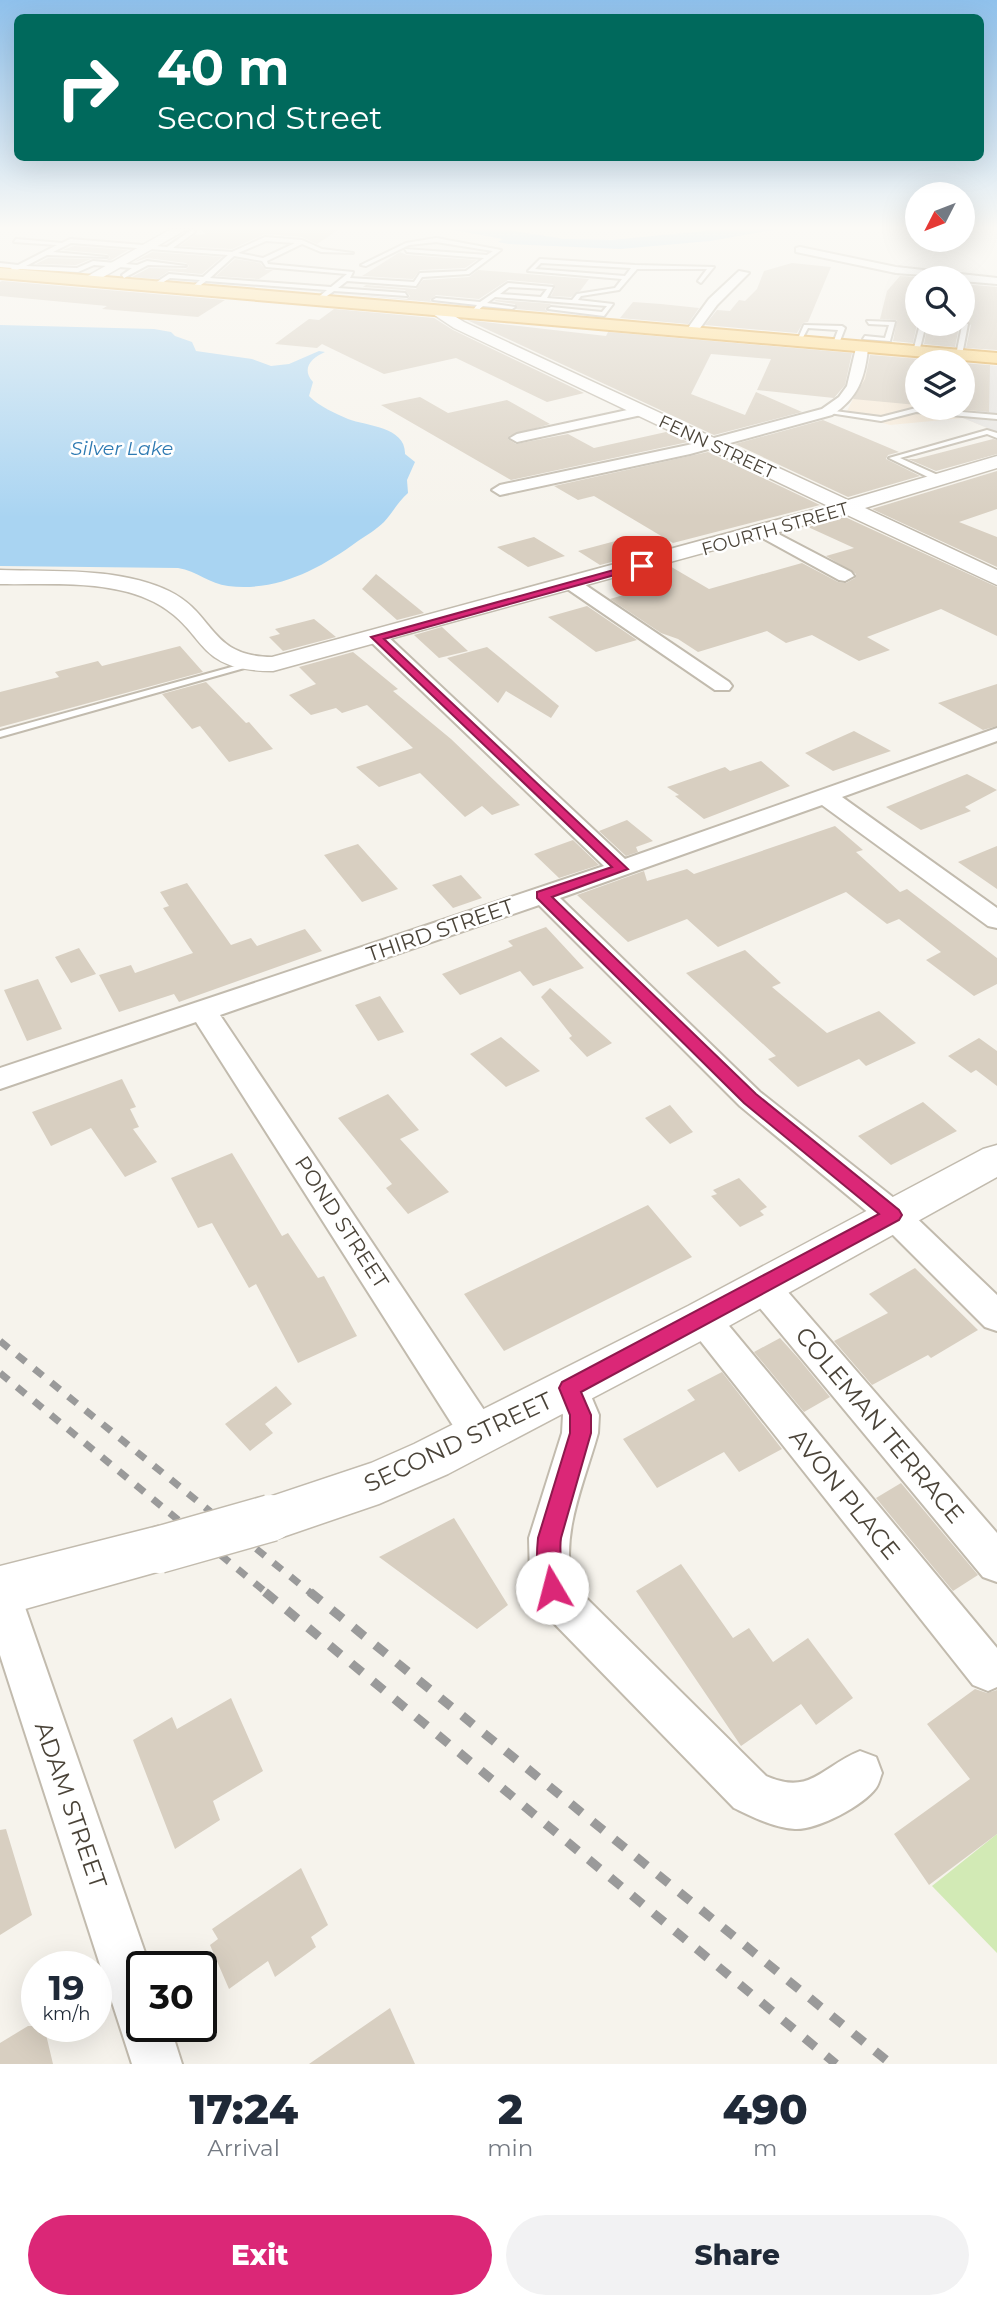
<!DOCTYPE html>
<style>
body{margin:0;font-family:Montserrat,sans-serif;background:#f2f2f3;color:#1f2937;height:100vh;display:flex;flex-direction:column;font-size:26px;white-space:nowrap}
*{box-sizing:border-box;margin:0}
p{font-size:23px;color:#747a83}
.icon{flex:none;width:38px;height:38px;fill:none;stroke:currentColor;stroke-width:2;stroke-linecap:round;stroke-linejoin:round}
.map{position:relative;height:2064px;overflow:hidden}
.sheet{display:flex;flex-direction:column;background:#fff;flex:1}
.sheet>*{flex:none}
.top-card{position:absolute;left:14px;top:14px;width:970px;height:147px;border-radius:10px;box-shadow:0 7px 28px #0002;background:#00695c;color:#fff;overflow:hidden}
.needle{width:46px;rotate:228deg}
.controls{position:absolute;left:905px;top:182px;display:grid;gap:14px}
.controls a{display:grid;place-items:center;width:70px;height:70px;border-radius:50%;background:#fff;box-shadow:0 7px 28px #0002;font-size:35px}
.speed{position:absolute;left:21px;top:1951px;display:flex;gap:14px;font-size:35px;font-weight:700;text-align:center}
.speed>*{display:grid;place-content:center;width:91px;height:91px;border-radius:50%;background:#fff;box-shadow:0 7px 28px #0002;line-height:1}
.speed small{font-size:18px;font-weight:400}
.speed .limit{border:4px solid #111;border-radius:10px;background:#fff;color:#111}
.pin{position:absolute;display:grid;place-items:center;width:60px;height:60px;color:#fff;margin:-30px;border-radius:14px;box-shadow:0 4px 10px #0006}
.me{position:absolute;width:77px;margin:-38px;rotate:352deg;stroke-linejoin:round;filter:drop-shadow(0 0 5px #0008)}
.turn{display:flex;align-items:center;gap:24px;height:147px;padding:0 28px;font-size:32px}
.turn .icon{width:91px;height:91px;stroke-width:2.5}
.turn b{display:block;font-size:49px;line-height:60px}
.eta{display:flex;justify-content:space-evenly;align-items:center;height:119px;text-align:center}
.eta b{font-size:42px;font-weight:800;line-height:49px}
.action{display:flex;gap:14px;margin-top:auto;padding:14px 28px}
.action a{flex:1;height:80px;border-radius:42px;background:#db2777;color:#fff;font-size:28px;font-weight:800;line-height:80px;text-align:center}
.action a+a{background:#f2f2f3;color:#1f2937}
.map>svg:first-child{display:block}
.commercial{fill:#f7ead8}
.green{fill:#d2eab5}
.parking{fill:#e5e3e0}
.water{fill:#a9d4f2}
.building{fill:#d8cfc1}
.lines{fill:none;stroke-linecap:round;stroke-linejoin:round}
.service-casing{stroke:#c2bbae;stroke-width:4}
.minor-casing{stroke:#c2bbae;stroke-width:4}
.tertiary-casing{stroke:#c2bbae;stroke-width:3}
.trunk-casing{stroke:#e0a43c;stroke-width:4}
.service{fill:#fff;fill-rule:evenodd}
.minor{fill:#fff;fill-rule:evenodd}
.tertiary{fill:#fff;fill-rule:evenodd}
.trunk{fill:#ffd985;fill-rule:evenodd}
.rail-far1{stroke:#9a9a9a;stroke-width:7;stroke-dasharray:11 11;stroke-linecap:butt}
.rail{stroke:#9a9a9a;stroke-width:9;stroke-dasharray:14 14;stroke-linecap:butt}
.tertiary-bridge-casing{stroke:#c2bbae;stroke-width:49;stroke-linecap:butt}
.tertiary-bridge{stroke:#fff;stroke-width:46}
.route{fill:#db2777;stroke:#8e194d;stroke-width:2}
.labels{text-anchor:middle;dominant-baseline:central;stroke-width:5;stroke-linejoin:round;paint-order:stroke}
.far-street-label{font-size:18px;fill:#4b4439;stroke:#fff}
.far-water-label{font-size:19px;font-style:italic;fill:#2e7ab2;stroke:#fff}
.street-label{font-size:21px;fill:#4b4439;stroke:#fff}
.near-street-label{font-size:24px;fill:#4b4439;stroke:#fff}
</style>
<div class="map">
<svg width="997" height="2064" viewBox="0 0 997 2064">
<rect width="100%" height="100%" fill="#f6f3ec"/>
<!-- commercial -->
<path class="commercial" d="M 876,353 L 959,362 L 917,362 L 917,408 L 962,408 L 963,363 L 997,366 L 997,432 L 963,418 L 890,425 L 846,413 Z"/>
<!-- green -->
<path class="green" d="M 997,1834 L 997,1953 L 932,1886 Z"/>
<!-- parking -->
<path class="parking" d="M 982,365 L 997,366 L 997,432 L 958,416 L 957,413 L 977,412 Z"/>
<!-- water -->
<path class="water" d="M 448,229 L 501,229 L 564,239 L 612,240 L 725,229 L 779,229 L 710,241 L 620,249 L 508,244 L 498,242 L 503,239 Z
M 0,325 L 154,329 L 171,332 L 175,336 L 192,342 L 196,351 L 252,359 L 271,366 L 289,364 L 319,351 L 325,352 C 311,358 301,369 313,382 L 309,396 C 320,407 335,413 348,419 C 367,426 406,427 405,454 L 415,462 L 407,480 L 408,493 C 398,502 393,512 384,522 C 377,529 367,535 358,541 C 320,569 277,592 228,586 C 210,584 197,571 178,568 L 0,566 Z"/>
<!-- building -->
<path class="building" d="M 201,229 L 340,229 L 317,244 L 302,237 L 265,234 L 232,249 L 180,246 L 195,235 L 205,234 Z
M 74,246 L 128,250 L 111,260 L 107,260 L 110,257 L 107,254 L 63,250 Z
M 152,252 L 222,257 L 202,274 L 169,271 L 157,279 L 132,277 L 149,268 L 186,269 L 189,266 L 186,263 L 147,258 L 134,262 Z
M 400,252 L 407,255 L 477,260 L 465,268 L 420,270 L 413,279 L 362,276 Z
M 48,258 L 91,259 L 76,265 L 36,264 Z
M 235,259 L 260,263 L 266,270 L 273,270 L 259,279 L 216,276 Z
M 792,263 L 831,267 L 808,322 L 803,323 L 797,333 L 705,325 L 717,310 L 730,311 L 739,300 L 745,301 L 757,289 L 764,271 Z
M 478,270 L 589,279 L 580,291 L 571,297 L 551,296 L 555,288 L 553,284 L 508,280 L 479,299 L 436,295 L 430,300 L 432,302 L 352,295 L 407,299 L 410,296 L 405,290 L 363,287 L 366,285 L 416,289 L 423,280 L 469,277 Z
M 900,276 L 930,278 L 917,278 L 917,324 L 913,343 L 893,341 L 897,320 L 880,319 L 887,291 Z
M 0,282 L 2,281 L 225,300 L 198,317 L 102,309 L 107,306 L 0,296 Z
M 962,284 L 997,287 L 997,350 L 966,348 L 971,325 L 962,320 Z
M 496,300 L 567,305 L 551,304 L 545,309 L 548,312 L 559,313 L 516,309 L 515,304 L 494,301 Z
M 633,302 L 661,304 L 699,308 L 688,324 L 620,318 Z
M 334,309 L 434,318 L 453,330 L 584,393 L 547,402 L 456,358 L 384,374 L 322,344 L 317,348 L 275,344 L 309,319 L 319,320 Z
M 467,320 L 606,336 L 608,332 L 852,353 L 845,385 L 834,398 L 757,390 L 771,359 L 711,354 L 691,394 L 745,415 L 756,392 L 802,412 L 714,435 Z
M 956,324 L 959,327 L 955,347 L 924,344 L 928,324 Z
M 870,355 L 957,362 L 917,362 L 917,405 L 853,399 L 865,379 Z
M 962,363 L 990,365 L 989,412 L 944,408 L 962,408 Z
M 420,397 L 448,413 L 507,400 L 550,424 L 509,436 L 508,439 L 516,444 L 568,434 L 594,448 L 666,432 L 688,442 L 511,480 L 381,405 Z
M 823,420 L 899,452 L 888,455 L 886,459 L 920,476 L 848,497 L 735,444 Z
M 993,439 L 997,440 L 997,454 L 936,471 L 908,459 L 916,459 Z
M 708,452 L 820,505 L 673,543 L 594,496 L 578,500 L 554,486 Z
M 997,471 L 997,509 L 959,522 L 997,537 L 997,567 L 872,509 Z
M 845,517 L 997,587 L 997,636 L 941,609 L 867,637 L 890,650 L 859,661 L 812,635 L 786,643 L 767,631 L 698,652 L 678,639 L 661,633 L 610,599 L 640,590 L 621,578 L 668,565 L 709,589 L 802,563 L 838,582 L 846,583 L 855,578 L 856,574 L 826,556 L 854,548 L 808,527 Z
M 534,537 L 565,556 L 528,567 L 497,547 Z
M 623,539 L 646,553 L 600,565 L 578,551 Z
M 376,574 L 424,613 L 397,620 L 362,589 Z
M 587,606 L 637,640 L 596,652 L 548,617 Z
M 314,619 L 336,637 L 283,651 L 269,637 L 280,634 L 275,629 Z
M 442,627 L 468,651 L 439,658 L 414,635 Z
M 180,646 L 203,672 L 0,727 L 0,692 L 59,677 L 55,672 L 98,661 L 102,666 Z
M 487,647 L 559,706 L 551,718 L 506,691 L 498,703 L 447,658 Z
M 353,652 L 398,689 L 393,691 L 451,739 L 520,805 L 492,815 L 482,806 L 465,817 L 420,773 L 379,787 L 356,767 L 413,748 L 367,705 L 342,713 L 336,708 L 311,715 L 289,695 L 316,684 L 299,667 Z
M 206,682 L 246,723 L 249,722 L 273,749 L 229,762 L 200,726 L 192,729 L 162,694 Z
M 997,684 L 997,726 L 983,730 L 938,703 Z
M 854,731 L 891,751 L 833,771 L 805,753 Z
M 761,761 L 790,786 L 704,819 L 675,796 L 679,795 L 667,787 L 725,767 L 730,771 Z
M 967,774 L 997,790 L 965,807 L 971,811 L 921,830 L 886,807 Z
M 627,820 L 653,841 L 636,847 L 638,852 L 626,856 L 599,831 Z
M 835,826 L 863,850 L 856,852 L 900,892 L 907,889 L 997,958 L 997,984 L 974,996 L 926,960 L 941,952 L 899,919 L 887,924 L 846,892 L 718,947 L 687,919 L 628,942 L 577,895 L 644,871 L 647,881 L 687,869 L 694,874 Z
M 573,840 L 599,865 L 559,878 L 534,854 Z
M 358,844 L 398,889 L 362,902 L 324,855 Z
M 997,846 L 997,889 L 958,862 Z
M 461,875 L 482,898 L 453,908 L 432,885 Z
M 187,883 L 231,945 L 251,938 L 257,946 L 305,929 L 322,951 L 179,1002 L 174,994 L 119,1012 L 99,975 L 131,965 L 135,973 L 193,953 L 163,908 L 169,906 L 160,892 Z
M 546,927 L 584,968 L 533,986 L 520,971 L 460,995 L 442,974 L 513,946 L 508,941 Z
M 79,948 L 96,974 L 71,983 L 55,957 Z
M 745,950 L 781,983 L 772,987 L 827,1033 L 879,1011 L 916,1043 L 866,1066 L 859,1059 L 798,1087 L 768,1059 L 776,1056 L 686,973 Z
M 38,979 L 62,1029 L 27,1041 L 4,990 Z
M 550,988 L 612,1043 L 587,1057 L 569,1038 L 572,1036 L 541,997 Z
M 380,996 L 404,1032 L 378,1041 L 355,1005 Z
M 501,1037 L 540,1071 L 506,1087 L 470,1054 Z
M 979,1038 L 997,1051 L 997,1086 L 976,1070 L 971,1073 L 948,1056 Z
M 122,1079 L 136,1107 L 130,1109 L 139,1127 L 133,1129 L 157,1162 L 125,1177 L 91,1128 L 51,1146 L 32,1112 Z
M 388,1094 L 419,1130 L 400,1139 L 449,1192 L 408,1214 L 386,1188 L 392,1184 L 338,1118 Z
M 923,1102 L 957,1131 L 891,1165 L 858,1136 Z
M 670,1105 L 693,1132 L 670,1144 L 645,1118 Z
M 232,1153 L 282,1236 L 288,1233 L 318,1278 L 324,1276 L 357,1336 L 298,1363 L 256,1284 L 249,1288 L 212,1223 L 198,1228 L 171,1178 Z
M 739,1178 L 767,1207 L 760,1211 L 764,1215 L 740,1227 L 711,1196 L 717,1194 L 713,1190 Z
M 648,1205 L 692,1257 L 504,1351 L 464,1294 Z
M 915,1268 L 978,1330 L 931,1358 L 928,1355 L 872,1385 L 834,1341 L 888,1313 L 869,1294 Z
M 780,1338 L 799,1359 L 830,1397 L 804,1412 L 754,1352 Z
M 722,1372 L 782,1449 L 739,1472 L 724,1452 L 657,1488 L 623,1439 L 695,1400 L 687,1390 Z
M 276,1386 L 292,1404 L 265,1424 L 273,1433 L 250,1451 L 225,1424 Z
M 901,1483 L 978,1575 L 953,1591 L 876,1498 Z
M 454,1518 L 508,1605 L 477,1629 L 379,1557 Z
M 681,1564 L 733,1638 L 749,1628 L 773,1662 L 808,1638 L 853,1698 L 816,1725 L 801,1704 L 741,1746 L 636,1591 Z
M 975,1689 L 987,1693 L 997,1690 L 997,1834 L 929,1885 L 894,1834 L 970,1779 L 927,1724 Z
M 231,1698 L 263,1771 L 213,1801 L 220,1820 L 175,1849 L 133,1740 L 172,1717 L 177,1729 Z
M 6,1829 L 32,1915 L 0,1935 L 0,1830 Z
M 301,1868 L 328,1925 L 311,1937 L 316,1947 L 275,1977 L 268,1961 L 229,1989 L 210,1945 L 218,1939 L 212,1929 Z
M 390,2008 L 415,2064 L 309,2064 Z
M 28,2026 L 44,2026 L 53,2064 L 0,2064 L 0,2043 Z"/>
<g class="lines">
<defs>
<path id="service" d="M 193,229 L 195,232 L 173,248 L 232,252 L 265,237 L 302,240 L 322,249 L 353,253 L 321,252 L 302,244 L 267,261 L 268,264 L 353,272 L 350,278 L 414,282 L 420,273 L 466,271 L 484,258 L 407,252 L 405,249 L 487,255 L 493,251 L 436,242 L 409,245 L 366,266 L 361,265 L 406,243 L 436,238 L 501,250 L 469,274 L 422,277 L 416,286 L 347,281 L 338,288 L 405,293 L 407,296 L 334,291 L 317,303 L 315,300 L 327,290 L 206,281 L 192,292 L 189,290 L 200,280 L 170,278 L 154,288 L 149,287 L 169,274 L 203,277 L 228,255 L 71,243 L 53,252 L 107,257 L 47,255 L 26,266 L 77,268 L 93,261 L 137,265 L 147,261 L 186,266 L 148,265 L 124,278 L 122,275 L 132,268 L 94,265 L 78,272 L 20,269 L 12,272 L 9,270 L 12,268 L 0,267 L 0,263 L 18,265 L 57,245 L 14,242 L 16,239 L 62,243 L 70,239 L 167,247 ZM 266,241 L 295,243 L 263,258 L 238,253 ZM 234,256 L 262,261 L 266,267 L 347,274 L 331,287 L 210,278 Z
M 540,259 L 635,265 L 714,267 L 701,283 L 698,281 L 707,269 L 637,269 L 619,290 L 581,296 L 578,300 L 613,304 L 604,316 L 548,309 L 551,307 L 602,312 L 607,306 L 495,297 L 487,303 L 515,307 L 512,309 L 483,306 L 475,313 L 472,311 L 477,305 L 433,300 L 436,298 L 480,302 L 508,283 L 553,287 L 547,298 L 572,300 L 577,294 L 615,288 L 622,279 L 528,271 ZM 541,263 L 631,268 L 625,276 L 535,269 ZM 509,287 L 547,289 L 541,297 L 500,294 Z
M 867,321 L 895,322 L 890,341 L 863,339 L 865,336 L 885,338 L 889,325 L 869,324 Z
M 962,322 L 968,324 L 962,355 L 959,357 L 956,355 L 962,326 L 958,324 Z
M 920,324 L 926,324 L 919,352 L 916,354 L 913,352 Z
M 804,325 L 842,326 L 845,328 L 838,346 L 835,348 L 832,346 L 838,330 L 808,328 L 800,343 L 796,343 Z
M 916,408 L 997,415 L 997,419 L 916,412 L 881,421 L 823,412 L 827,410 L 881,417 Z
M 987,430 L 997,433 L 997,438 L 987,434 L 900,458 L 940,476 L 940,480 L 934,480 L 889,458 Z
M 246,663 L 255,665 L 0,737 L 0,731 Z"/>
<path id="minor" d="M 800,247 L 896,267 L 997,278 L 997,284 L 962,281 L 962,278 L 896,273 L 796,252 L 796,248 Z
M 739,271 L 749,273 L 717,305 L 695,335 L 687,335 L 685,332 L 709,299 Z
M 862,344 L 868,348 C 865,378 858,398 832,415 L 690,454 L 500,495 L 492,490 L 500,485 L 688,445 L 822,409 L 839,397 L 847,386 L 856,348 Z
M 641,407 L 648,411 L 646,414 L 517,442 L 510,438 L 517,434 Z
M 765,527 L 851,572 L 854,576 L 845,581 L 839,580 L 759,536 L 757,532 Z
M 572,579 L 578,580 L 729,682 L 732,686 L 729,690 L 715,690 L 566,588 L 563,584 Z
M 377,631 L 384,633 L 625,859 L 997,728 L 997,741 L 842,797 L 997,908 L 997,928 L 988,926 L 822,805 L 560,898 L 760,1092 L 904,1206 L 997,1295 L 997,1331 L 985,1327 L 882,1224 L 740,1106 L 539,905 L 220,1015 L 492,1422 L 497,1434 L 492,1446 L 479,1451 L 466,1446 L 196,1022 L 0,1089 L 0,1068 L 604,866 L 370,641 L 367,637 Z
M 762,1272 L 774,1276 L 997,1533 L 997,1582 L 983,1577 L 750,1296 L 745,1286 L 750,1276 Z
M 703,1305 L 715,1309 L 997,1648 L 997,1687 L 988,1691 L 973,1685 L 691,1329 L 686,1319 L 691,1309 Z
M 570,1372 L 583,1377 L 599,1415 L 598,1433 C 585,1481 559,1535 573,1585 L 766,1776 C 811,1796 822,1766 860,1751 L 876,1757 L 882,1773 C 880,1778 879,1784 876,1788 C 863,1806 817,1830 795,1829 C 774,1828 753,1817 734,1808 L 544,1613 L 530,1577 L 529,1538 L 562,1433 L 563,1415 L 552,1388 L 557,1377 Z
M 0,1573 L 14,1579 L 20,1593 L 150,1967 L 142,1967 L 142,2026 L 170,2026 L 182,2064 L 132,2064 L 0,1655 Z"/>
<path id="tertiary" d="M 171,229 L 187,229 L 91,284 L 81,284 L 79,281 Z
M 438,306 L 464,322 L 848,500 L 997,456 L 997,468 L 865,508 L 997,570 L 997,585 L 845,514 L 273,671 C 192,671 209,631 154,602 C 109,579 48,585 0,584 L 0,570 C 55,572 118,567 169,591 C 216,614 208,656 272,657 L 828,506 L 454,328 L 433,314 L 430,311 Z
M 997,1145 L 997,1177 L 718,1332 L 448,1474 L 379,1504 L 271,1541 L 254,1534 L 247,1518 L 254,1502 L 371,1463 L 414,1444 L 688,1306 L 983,1149 Z
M 158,1526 L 175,1533 L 183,1550 L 175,1567 L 0,1616 L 0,1566 Z"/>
<path id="trunk" d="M 0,268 L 997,353 L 997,363 L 0,278 Z"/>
</defs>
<!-- service casing -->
<use href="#service" class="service-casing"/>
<!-- minor casing -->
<use href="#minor" class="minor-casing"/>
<!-- tertiary casing -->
<use href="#tertiary" class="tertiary-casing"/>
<!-- trunk casing -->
<use href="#trunk" class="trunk-casing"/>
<!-- service -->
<use href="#service" class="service"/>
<!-- minor -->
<use href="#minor" class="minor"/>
<!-- tertiary -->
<use href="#tertiary" class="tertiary"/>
<!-- trunk -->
<use href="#trunk" class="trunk"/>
<!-- rail-far1 -->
<path class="rail-far1" d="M 0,1341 L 312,1594
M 0,1373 L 268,1594"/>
<!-- rail -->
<path class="rail" d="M 265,1592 L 836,2064
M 310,1592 L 891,2064"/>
<defs>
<path id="tertiary-bridge" d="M 158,1550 L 271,1518"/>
</defs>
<!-- tertiary-bridge casing -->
<use href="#tertiary-bridge" class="tertiary-bridge-casing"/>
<!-- tertiary-bridge -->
<use href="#tertiary-bridge" class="tertiary-bridge"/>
</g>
<!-- sky -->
<linearGradient id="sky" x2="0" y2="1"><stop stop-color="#8fc1ec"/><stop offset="0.44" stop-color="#fbfaf6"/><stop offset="1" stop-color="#fbfaf6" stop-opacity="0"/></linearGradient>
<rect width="997" height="518" fill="url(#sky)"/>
<!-- route -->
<path class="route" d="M 639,563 L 647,566 L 384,639 L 628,869 L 552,897 L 756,1094 L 899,1210 L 902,1215 L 899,1220 L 581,1392 L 591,1415 L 591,1433 L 561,1538 C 558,1556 566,1582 560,1596 L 552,1599 L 544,1596 C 536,1578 536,1557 538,1538 L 570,1433 L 570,1415 L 559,1388 L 562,1382 L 879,1214 L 744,1103 L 537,898 L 537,892 L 612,867 L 371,637 Z"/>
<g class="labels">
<!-- far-street labels -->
<g class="far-street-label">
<text transform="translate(717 447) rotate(25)">FENN STREET</text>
<text transform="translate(775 529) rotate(-16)">FOURTH STREET</text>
</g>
<!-- far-water labels -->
<g class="far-water-label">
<text x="122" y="448">Silver Lake</text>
</g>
<!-- street labels -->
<g class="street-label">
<text transform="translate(440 930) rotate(-19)">THIRD STREET</text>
<text transform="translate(342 1222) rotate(57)">POND STREET</text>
</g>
<!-- near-street labels -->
<g class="near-street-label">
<text transform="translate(880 1425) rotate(50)">COLEMAN TERRACE</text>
<text transform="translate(458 1442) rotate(-25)">SECOND STREET</text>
<text transform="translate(845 1494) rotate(51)">AVON PLACE</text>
<text transform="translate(71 1805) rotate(71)">ADAM STREET</text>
</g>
</g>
</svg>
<div class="controls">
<a><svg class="needle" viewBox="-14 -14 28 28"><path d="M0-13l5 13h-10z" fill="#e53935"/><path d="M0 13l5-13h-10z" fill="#747a83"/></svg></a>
<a><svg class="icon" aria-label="search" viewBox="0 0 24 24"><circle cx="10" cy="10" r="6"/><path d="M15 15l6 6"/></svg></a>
<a><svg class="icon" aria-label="layers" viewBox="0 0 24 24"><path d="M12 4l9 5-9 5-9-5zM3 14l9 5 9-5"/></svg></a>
</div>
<div class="speed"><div>19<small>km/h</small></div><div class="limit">30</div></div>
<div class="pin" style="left:642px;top:566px;background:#d93025"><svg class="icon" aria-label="arrive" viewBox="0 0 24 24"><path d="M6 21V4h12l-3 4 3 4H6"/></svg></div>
<svg class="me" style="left:552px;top:1588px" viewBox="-20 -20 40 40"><circle r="19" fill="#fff"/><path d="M0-13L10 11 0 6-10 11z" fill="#db2777"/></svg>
<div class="top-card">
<div class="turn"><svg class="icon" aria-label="right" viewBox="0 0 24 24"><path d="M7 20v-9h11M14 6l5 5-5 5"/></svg><div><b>40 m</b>Second Street</div></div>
</div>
</div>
<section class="sheet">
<div class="eta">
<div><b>17:24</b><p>Arrival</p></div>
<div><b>2</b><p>min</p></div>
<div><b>490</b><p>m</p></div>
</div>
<div class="action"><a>Exit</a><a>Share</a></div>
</section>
